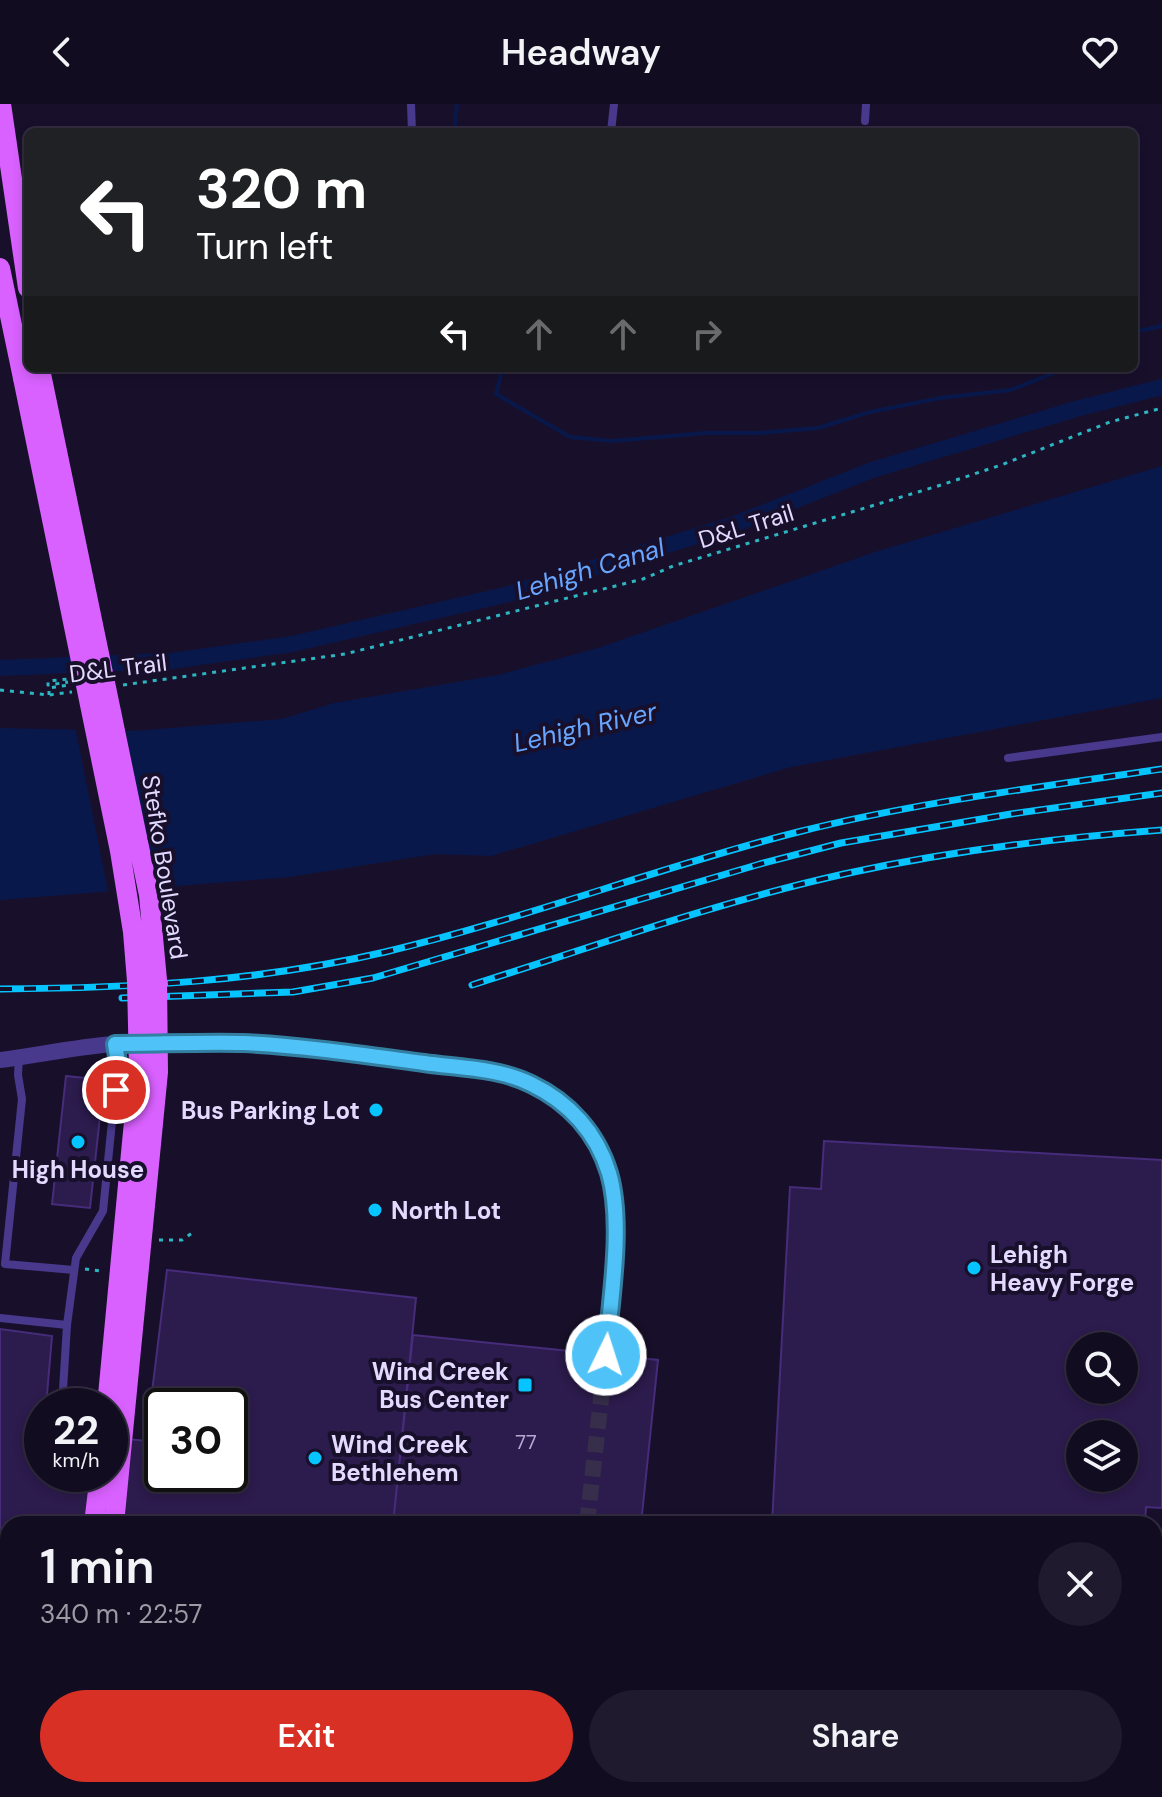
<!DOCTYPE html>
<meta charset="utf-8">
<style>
body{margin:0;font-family:"DM Sans",sans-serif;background:#1f1a2d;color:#f1f3f6;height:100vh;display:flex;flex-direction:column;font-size:30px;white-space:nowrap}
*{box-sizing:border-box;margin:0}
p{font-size:26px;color:#9c9ba5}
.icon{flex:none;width:44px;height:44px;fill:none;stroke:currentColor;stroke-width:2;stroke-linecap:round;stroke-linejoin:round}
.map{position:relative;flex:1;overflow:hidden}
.details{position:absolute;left:0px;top:1412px;width:1162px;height:282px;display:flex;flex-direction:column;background:#120c20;border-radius:24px 24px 0 0;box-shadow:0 4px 12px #0003,0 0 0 2px #312c3e}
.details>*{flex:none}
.guide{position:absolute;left:24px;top:24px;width:1114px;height:244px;border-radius:12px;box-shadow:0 4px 12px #0003,0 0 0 2px #312c3e;background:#202124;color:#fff;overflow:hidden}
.tools{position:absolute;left:1066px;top:1228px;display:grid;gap:16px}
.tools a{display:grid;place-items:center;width:72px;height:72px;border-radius:50%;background:#120c20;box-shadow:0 4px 12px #0003,0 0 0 2px #312c3e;font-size:40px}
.speed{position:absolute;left:24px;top:1284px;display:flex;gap:16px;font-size:40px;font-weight:700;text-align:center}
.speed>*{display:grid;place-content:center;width:104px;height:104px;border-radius:50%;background:#120c20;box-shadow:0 4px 12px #0003,0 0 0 2px #312c3e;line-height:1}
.speed small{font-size:20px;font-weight:400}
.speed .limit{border:4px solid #111;border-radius:12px;background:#fff;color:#111}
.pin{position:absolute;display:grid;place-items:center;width:68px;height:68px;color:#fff;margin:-34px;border:4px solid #fff;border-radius:50%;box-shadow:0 2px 8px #0007}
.me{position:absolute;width:88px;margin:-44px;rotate:4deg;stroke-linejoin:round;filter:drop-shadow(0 0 6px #0008)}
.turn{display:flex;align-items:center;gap:28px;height:168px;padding:0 40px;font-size:36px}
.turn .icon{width:104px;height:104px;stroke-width:2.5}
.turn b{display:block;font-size:56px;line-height:68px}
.lanes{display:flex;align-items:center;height:76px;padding:0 40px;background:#0003;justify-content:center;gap:40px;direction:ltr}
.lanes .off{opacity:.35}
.round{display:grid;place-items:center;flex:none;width:84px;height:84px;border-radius:42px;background:#1f1a2d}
.overview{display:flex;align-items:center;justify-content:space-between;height:136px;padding:0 40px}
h1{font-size:48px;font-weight:600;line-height:60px}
.action{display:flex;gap:16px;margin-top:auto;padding:16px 40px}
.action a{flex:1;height:92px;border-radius:48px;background:#d93025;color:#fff;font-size:32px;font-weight:600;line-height:92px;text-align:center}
.action a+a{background:#1f1a2d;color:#f1f3f6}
header{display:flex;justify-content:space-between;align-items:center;height:104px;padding:0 40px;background:#120c20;font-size:36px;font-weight:600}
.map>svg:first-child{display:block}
.water{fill:#09184b}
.pier{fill:#18102b}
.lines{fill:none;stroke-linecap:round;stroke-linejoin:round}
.stream{stroke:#09184b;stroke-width:4}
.canal{stroke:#09184b;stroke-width:16}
.building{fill:#2c1b4d;stroke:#462c7a;stroke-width:2;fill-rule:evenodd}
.street-tunnel{stroke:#362e4b;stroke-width:16;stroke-dasharray:16 8;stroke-linecap:butt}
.path{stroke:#2cb6c1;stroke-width:3;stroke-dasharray:4 6;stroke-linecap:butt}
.lane{stroke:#48398c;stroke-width:8}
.street{stroke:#48398c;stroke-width:16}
.primary{stroke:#d961ff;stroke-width:20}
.highway{stroke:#ff558f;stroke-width:24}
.rail-casing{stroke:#06c4ff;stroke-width:7}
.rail{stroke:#18102b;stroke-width:4;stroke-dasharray:12;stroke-linecap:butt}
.primary-bridge{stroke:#d961ff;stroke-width:20}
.route-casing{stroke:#337fa1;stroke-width:20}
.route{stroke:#4fc3f7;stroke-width:14}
.poi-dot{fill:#06c4ff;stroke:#18102b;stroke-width:3}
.labels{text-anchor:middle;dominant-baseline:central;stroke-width:8;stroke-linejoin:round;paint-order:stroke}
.number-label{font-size:20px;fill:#b5aad2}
.street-label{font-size:24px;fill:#e3daff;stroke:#18102b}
.poi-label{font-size:24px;font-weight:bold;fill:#e3daff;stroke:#18102b;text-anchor:start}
.water-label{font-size:26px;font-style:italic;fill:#68a5ff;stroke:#18102b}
</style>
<header><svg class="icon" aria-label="back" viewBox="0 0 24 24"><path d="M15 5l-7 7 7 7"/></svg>Headway<svg class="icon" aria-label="heart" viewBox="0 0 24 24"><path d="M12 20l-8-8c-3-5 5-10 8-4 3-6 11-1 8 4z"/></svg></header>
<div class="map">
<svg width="1162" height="1693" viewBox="0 0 1162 1693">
<rect width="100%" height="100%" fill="#18102b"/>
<!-- water -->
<path class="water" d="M 1162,362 L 1162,594 L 791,663 L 491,752 L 435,750 L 290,773 L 0,796 L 0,624 L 134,627 L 282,615 L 334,599 L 498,571 L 598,544 L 875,448 Z"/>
<!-- pier -->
<path class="pier" d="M 75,622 L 125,623 L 158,788 L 109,792 Z"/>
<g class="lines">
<!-- stream -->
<path class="stream" d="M 454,28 L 457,0
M 1134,228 L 1162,222
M 503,264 L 496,290 L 570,333 L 612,337 L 706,329 L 760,329 L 818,324 L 870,308 L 940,294 L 1011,286 L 1066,264"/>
<!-- canal -->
<path class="canal" d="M 0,564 L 171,557 L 292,540 L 509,490 L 735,420 L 872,366 L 1076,305 L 1162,283"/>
</g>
<!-- building -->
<path class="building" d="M 66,972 L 104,976 L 90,1104 L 52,1100 Z
M 824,1037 L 1162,1056 L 1162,1404 L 1146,1403 L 1145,1420 L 1073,1416 L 1073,1420 L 772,1420 L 790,1083 L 821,1085 ZM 1080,1242 L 1124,1242 L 1124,1286 L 1080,1286 ZM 1080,1330 L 1124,1330 L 1124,1374 L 1080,1374 Z
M 167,1166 L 416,1194 L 393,1420 L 8,1420 L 8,1517 L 0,1516 L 0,1225 L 52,1232 L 46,1302 L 42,1302 L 42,1370 L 110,1370 L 110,1333 L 146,1337 ZM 162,1302 L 230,1302 L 230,1370 L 162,1370 Z
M 413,1231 L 658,1256 L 641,1420 L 393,1420 Z
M 1154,1585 L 1162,1585 L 1162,1693 L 970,1693 L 970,1686 L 1154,1686 Z"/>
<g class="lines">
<!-- street-tunnel -->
<path class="street-tunnel" d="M 587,1420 L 606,1251"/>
<!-- path -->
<path class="path" d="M 123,581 L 345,550 L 643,475 L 673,462 L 941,381 L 1001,361 L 1110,318 L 1162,304
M 0,586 L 49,591 L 72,588
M 49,591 L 49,584 L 69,581 L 69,578 L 48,581 L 48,577 L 68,575
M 159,1136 L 182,1136 L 192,1129
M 85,1165 L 101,1167"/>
<!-- lane -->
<path class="lane" d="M 411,0 L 412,28
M 865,17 L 866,0
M 611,28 L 614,0
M 1008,654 L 1162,633
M 19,953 L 18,971 L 22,995 L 5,1160 L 74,1166
M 0,1214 L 67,1221
M 62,1302 L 67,1221 L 76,1154 L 103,1107 L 118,958 L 115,940
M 1154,1538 L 1162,1540
M 899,1693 L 905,1686"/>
<!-- street -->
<path class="street" d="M 0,956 C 38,951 76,943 114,940 C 215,932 316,945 415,958 C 454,963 498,963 534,981 C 563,996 586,1018 601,1048 C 627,1104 610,1190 606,1251
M 0,1641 L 8,1642
M 175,1686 L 181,1693
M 556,1686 L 558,1693
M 578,1686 L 582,1693
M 384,1693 L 384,1686
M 538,1693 L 540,1686"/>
<!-- primary -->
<path class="primary" d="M 1,0 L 28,184
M 0,164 L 23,274
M 94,1420 L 100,1370
M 87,1693 L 88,1686"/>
<!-- highway -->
<path class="highway" d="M 52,1693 L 56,1686"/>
<defs>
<path id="rail" d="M 472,881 C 595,842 718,798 844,770 C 949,747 1055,734 1162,726
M 0,885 C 131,884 257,878 385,848 C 525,815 659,763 798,728 C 917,698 1041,683 1162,665
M 122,894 L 293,888 L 373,874 L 760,760 L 841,739 L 1011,710 L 1162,689"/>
</defs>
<!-- rail casing -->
<use href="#rail" class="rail-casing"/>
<!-- rail -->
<use href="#rail" class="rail"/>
<!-- primary-bridge -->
<path class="primary-bridge" d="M 41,270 L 149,791 L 157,876 L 158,968 L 114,1420
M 23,274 L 120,747 L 133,828 L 137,877 L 139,965 L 107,1302"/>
</g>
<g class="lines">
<defs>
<path id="route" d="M 116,986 L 118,958 L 115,940 C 157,940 200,938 243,939 C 304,942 364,951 424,959 C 460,964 499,964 531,980 C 569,998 597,1029 609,1069 C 624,1120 610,1198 606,1251"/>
</defs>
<!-- route casing -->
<use href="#route" class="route-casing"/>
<!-- route -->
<use href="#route" class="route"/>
</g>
<!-- markers -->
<g class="poi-dot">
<circle cx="376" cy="1006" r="8"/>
<circle cx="78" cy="1038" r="8"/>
<circle cx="375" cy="1106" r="8"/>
<circle cx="974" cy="1164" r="8"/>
<rect x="517" y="1273" width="16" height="16" rx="4"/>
<circle cx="315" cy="1354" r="8"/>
</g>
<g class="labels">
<!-- number labels -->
<g class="number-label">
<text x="526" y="1338">77</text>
</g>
<!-- street labels -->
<g class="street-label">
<text transform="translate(746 422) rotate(-17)">D&amp;L Trail</text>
<text transform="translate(118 564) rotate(-7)">D&amp;L Trail</text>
<text transform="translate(165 763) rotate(81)">Stefko Boulevard</text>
</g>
<!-- poi labels -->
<g class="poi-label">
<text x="360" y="1006" text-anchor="end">Bus Parking Lot</text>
<text x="78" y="1065" text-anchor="middle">High House</text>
<text x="391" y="1106">North Lot</text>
<text x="990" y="1150">Lehigh<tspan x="990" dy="28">Heavy Forge</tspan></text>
<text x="509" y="1267" text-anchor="end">Wind Creek<tspan x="509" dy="28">Bus Center</tspan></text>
<text x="331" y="1340">Wind Creek<tspan x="331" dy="28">Bethlehem</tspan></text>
</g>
<!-- water labels -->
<g class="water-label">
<text transform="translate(590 465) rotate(-17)">Lehigh Canal</text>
<text transform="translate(585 623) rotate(-13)">Lehigh River</text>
</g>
</g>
</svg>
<div class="tools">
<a><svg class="icon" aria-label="search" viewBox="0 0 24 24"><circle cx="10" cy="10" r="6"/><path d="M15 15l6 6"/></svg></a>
<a><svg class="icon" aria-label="layers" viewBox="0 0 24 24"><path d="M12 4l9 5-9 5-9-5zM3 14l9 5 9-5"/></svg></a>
</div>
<div class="speed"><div>22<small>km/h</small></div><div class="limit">30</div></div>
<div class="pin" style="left:116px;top:986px;background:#d93025"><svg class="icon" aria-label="arrive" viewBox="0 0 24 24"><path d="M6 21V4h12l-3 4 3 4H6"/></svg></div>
<svg class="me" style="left:606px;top:1251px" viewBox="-20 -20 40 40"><circle r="17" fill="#4fc3f7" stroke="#fff" stroke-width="3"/><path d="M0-11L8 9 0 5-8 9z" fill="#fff"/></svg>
<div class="guide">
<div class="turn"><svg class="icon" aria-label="left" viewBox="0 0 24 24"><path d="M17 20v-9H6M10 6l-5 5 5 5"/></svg><div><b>320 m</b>Turn left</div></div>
<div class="lanes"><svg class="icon" aria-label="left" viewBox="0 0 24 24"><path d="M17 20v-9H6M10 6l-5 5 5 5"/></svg><svg class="icon off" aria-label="ahead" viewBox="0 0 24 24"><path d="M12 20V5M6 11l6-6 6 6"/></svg><svg class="icon off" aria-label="ahead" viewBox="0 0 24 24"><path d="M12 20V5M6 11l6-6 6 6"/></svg><svg class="icon off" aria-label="right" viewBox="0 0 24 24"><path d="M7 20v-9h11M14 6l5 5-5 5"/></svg></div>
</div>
<section class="details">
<div class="overview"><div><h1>1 min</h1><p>340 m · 22:57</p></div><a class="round"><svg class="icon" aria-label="close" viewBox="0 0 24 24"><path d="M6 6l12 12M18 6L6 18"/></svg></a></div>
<div class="action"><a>Exit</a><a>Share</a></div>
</section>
</div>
